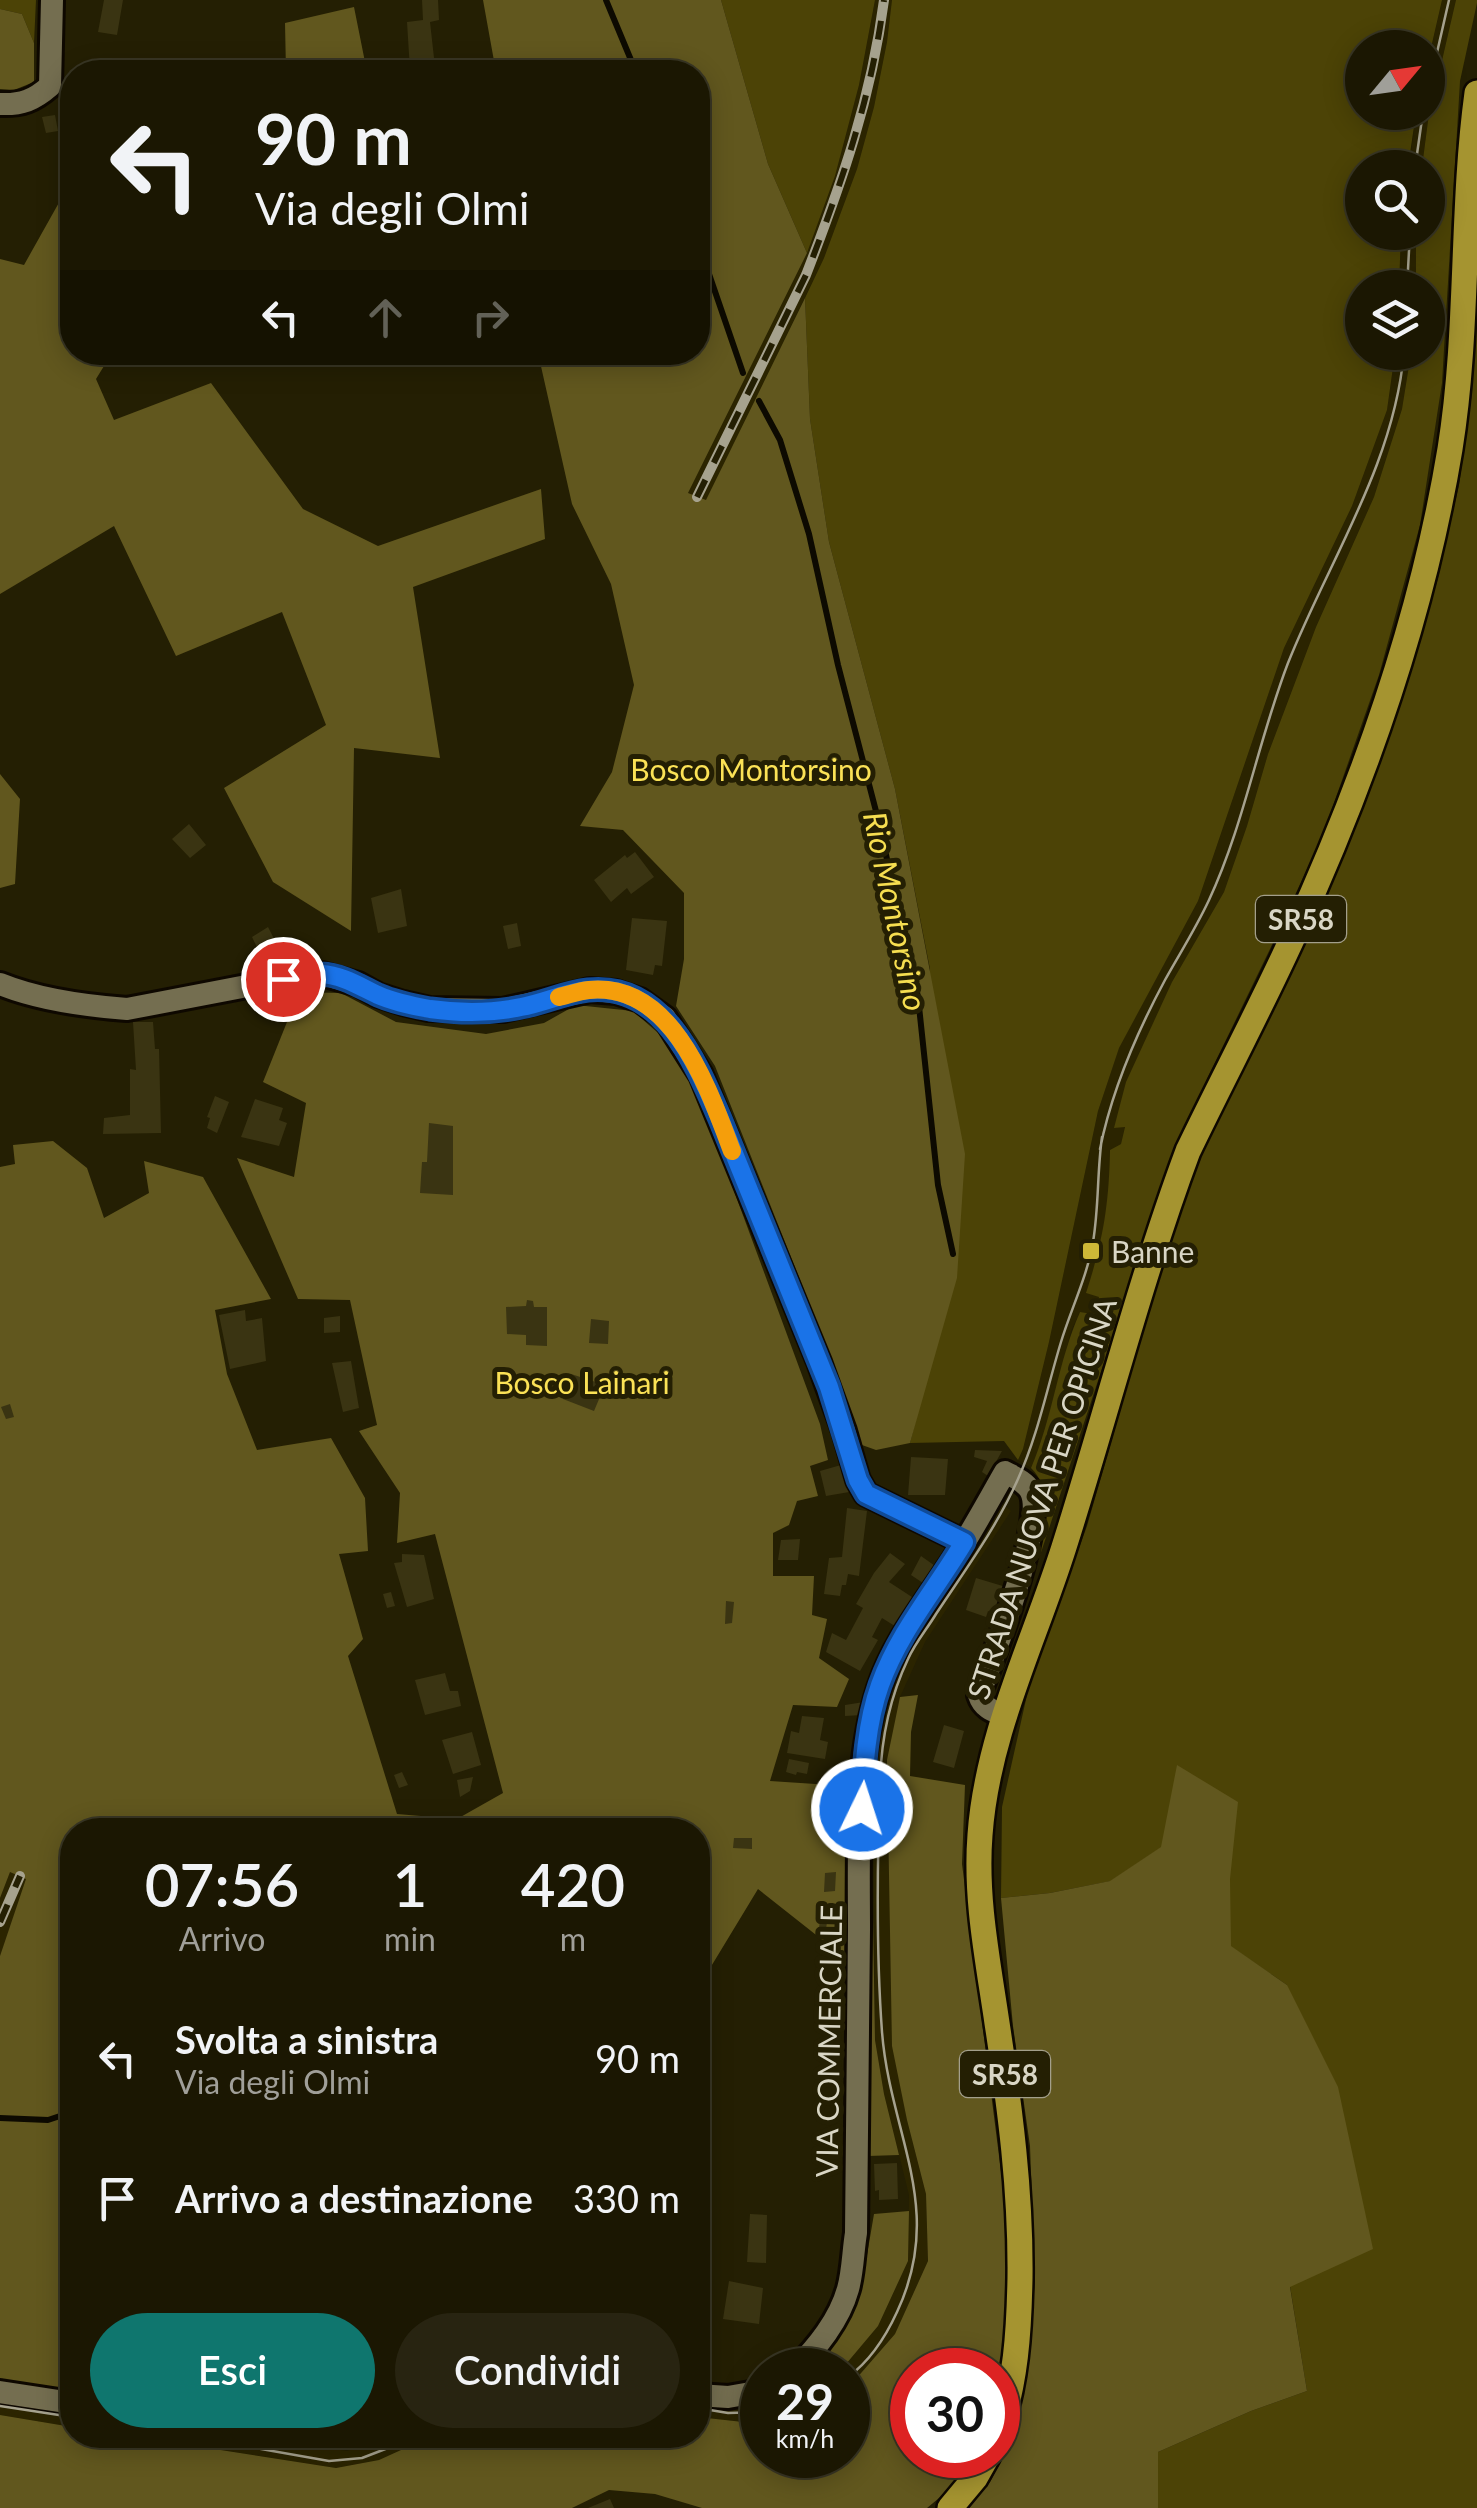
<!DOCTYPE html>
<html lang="it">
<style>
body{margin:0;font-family:Lato,sans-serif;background:#282411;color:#f1f3f6;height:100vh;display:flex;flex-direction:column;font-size:38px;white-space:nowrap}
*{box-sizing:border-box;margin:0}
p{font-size:32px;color:#a09f99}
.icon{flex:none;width:55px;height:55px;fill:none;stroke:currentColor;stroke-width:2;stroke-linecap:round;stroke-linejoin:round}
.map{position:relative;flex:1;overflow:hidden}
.drawer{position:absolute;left:60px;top:1818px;width:650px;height:630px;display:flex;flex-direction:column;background:#1b1702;border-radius:40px;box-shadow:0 5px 25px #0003,0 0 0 2px #393624}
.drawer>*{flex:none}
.top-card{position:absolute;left:60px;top:60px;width:650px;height:305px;border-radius:40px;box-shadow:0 5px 25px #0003,0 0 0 2px #393624;background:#1b1702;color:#f1f3f6;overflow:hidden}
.needle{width:65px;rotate:61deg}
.fabs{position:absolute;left:1345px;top:30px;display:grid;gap:20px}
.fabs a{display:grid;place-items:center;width:100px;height:100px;border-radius:50%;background:#1b1702;box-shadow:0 5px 25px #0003,0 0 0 2px #393624;font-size:50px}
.speed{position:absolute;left:740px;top:2348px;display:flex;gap:20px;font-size:50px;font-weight:700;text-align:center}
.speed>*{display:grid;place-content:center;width:130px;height:130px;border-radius:50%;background:#1b1702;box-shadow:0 5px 25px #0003,0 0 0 2px #393624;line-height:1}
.speed small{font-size:25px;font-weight:400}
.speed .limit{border:15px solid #d22;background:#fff;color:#111}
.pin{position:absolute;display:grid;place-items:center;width:85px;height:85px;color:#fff;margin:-42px;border:5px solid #fff;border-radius:50%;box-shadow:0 2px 10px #0007}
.me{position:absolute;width:110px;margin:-55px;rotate:4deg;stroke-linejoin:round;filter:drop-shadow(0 0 8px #0008)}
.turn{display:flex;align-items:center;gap:35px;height:210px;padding:0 30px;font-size:45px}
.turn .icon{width:130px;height:130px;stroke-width:2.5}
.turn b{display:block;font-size:70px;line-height:85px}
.lanes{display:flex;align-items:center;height:95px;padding:0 30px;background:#0003;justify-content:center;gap:50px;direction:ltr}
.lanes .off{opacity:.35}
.eta{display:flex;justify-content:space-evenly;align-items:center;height:170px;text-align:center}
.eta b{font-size:60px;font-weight:600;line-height:70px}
.primary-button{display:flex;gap:20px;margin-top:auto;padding:20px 30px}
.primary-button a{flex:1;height:115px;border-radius:60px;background:#0f766e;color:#fff;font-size:40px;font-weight:600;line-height:115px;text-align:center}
.primary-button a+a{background:#282411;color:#f1f3f6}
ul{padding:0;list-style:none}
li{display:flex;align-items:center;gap:30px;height:140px;padding:0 30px}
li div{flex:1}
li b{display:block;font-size:38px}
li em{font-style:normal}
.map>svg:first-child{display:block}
.built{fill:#2b2400}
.green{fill:#4c4306}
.forest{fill:#61571e}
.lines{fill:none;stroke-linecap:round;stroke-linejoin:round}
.stream{stroke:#0d0a01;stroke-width:6}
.building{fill:#3a3412}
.minor-casing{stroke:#0e0800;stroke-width:28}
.primary-casing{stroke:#0e0800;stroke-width:30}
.minor{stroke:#746e50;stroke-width:22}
.primary{stroke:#a59430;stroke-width:25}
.tram{stroke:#a6a28e;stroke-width:2.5}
.rail-casing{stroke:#a6a28e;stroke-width:10}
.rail{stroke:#241f03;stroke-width:6;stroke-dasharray:19;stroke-linecap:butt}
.route-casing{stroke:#114b97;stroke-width:25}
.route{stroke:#1a73e8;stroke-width:18}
.slow{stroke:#f59e0b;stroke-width:18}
.poi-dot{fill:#ceb837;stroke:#241f03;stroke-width:4}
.labels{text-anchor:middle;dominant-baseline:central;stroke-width:10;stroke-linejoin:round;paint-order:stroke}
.shield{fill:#241f03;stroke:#a39f8b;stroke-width:2.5}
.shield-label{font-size:28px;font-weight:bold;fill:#d9d6c5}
.park-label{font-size:30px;fill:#fbe256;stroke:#241f03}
.poi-label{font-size:30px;fill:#d9d6c5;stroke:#241f03;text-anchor:start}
.street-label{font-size:30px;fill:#d9d6c5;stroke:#241f03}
.water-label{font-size:32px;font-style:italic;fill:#f6de50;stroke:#241f03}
</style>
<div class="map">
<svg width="1477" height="2508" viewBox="0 0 1477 2508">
<rect width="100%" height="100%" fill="#241f03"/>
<!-- built -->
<path class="built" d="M 875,0 L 892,0 L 887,42 L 874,107 L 857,169 L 824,258 L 706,501 L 688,493 L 807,253 L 835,176 L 859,85 Z
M 1442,0 L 1456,0 L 1428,121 L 1422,167 L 1409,168 L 1416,113 L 1428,112 L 1428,62 Z
M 1401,233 L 1416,233 L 1416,287 L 1399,287 Z
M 1395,353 L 1411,353 L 1402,409 L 1374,497 L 1316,627 L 1268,754 L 1247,826 L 1224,892 L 1172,982 L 1115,1128 L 1125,1126 L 1121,1144 L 1110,1150 L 1109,1196 L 1102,1243 L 1087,1293 L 1099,1296 L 1093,1314 L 1080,1312 L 1071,1331 L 1053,1407 L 1042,1442 L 1031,1468 L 1018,1460 L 1023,1449 L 1049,1342 L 1098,1111 L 1119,1047 L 1198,901 L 1284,648 L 1352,506 L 1387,410 Z
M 997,1499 L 1011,1511 L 925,1642 L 900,1697 L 907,2120 L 926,2194 L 928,2261 L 895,2334 L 848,2388 L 848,2370 L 841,2370 L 878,2326 L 908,2261 L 909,2195 L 884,2094 L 875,2040 L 873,1765 L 882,1707 L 901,1654 Z
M 10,1871 L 27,1879 L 0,1956 L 0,1898 Z
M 0,2398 L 72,2409 L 72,2427 L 0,2415 Z
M 698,2399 L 711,2403 L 750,2405 L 762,2403 L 762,2421 L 752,2423 L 698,2417 Z
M 124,2435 L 242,2435 L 347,2451 L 392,2435 L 434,2435 L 379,2460 L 336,2468 Z"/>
<!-- green -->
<path class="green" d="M 0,0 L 36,0 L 34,43 L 22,14 L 0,9 Z
M 721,0 L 875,0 L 859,85 L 835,176 L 807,253 L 768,164 Z
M 892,0 L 1442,0 L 1428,61 L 1428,48 L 1362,48 L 1362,112 L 1416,113 L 1408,167 L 1362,168 L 1362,232 L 1401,233 L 1399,287 L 1362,288 L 1362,352 L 1395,353 L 1387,410 L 1352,506 L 1284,648 L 1198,901 L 1119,1048 L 1098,1111 L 1049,1342 L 1023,1449 L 1018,1460 L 1004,1441 L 910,1443 L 927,1377 L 930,969 L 895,789 L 829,542 L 810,419 L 805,298 L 824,258 L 857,169 L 874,107 L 887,42 Z
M 1456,0 L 1477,0 L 1477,3 L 1460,81 L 1442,383 L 1420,525 L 1379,675 L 1322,837 L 1270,949 L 1208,1077 L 1166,1176 L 993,1697 L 996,1676 C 1008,1636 1052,1523 1043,1488 C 1041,1480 1036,1473 1031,1468 C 1053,1417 1058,1361 1080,1312 L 1093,1314 L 1099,1297 L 1086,1293 C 1103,1241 1109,1205 1110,1150 L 1121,1144 L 1125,1127 L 1114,1128 L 1126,1082 L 1172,982 L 1224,892 L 1247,826 L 1268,754 L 1316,627 L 1374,497 L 1402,409 L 1411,353 L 1428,352 L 1428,288 L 1416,287 L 1416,233 L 1428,232 L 1428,168 L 1422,167 L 1428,121 Z
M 1477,270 L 1477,2508 L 1158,2508 L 1158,2452 L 1251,2411 L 1307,2391 L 1290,2286 L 1287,1985 L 1230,1946 L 1230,1879 L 1178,1766 L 1162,1847 L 1111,1881 L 1050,1893 L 1001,1898 L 1002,1807 L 1029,1686 L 1087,1526 L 1167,1248 L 1207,1139 L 1289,973 L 1362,808 L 1403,695 L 1438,578 L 1459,485 L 1472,393 Z"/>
<!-- forest -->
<path class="forest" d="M 483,0 L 721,0 L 768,164 L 807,253 L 688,493 L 706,500 L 805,298 L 810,419 L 829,542 L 895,789 L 965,1154 L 957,1278 L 910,1443 L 876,1450 L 862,1445 L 848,1413 L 814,1315 L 715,1066 L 676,1006 L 684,959 L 684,893 L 623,830 L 580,826 L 612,772 L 634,685 L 611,584 L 572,504 L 538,353 L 698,352 L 698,72 L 496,72 Z
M 354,7 L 367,72 L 286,72 L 285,23 Z
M 0,9 L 22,14 L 34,43 L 34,82 L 14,90 L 0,89 Z
M 61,199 L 72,200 L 72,352 L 112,353 L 96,379 L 114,420 L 211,383 L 303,509 L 378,546 L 541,489 L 545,539 L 413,587 L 440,758 L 354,748 L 351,931 L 273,882 L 224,788 L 326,725 L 282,612 L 176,656 L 114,526 L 0,594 L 0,259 L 24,265 Z
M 0,774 L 20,799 L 15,884 L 0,888 Z
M 299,992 L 341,993 L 396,1022 L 486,1034 L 544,1023 L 576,1005 L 633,1011 L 665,1039 L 699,1096 L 820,1424 L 828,1460 L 810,1466 L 818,1496 L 797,1501 L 789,1525 L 773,1533 L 773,1576 L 814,1576 L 812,1615 L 827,1619 L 819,1658 L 849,1679 L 837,1707 L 793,1705 L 770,1781 L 846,1786 L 844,1957 L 758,1889 L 698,1988 L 698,1830 L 72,1830 L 72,2394 L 0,2384 L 0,1956 L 26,1879 L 10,1872 L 0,1898 L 0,1167 L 15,1164 L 13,1145 L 53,1141 L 87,1168 L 104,1218 L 149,1193 L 144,1161 L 203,1177 L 271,1299 L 215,1310 L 227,1374 L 257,1450 L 331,1438 L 365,1498 L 368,1551 L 339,1554 L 363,1639 L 348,1656 L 397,1814 L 457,1819 L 503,1793 L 435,1534 L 397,1543 L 400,1493 L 359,1431 L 377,1425 L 350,1300 L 298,1299 L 237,1158 L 294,1177 L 306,1103 L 263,1082 Z
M 918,1695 L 911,1732 L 910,1776 L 965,1785 L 962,1864 L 1006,2211 L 1007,2309 L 1002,2378 L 998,2390 L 998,2370 L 912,2370 L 912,2455 L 971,2455 L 950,2489 L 927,2508 L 702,2508 L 655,2494 L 609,2490 L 572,2508 L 0,2508 L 0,2415 L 72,2427 L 72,2435 L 124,2435 L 336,2468 L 379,2460 L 434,2435 L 698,2435 L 698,2417 L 752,2423 L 762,2421 L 762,2455 L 848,2455 L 848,2388 L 895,2334 L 928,2261 L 926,2194 L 907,2120 L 892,2046 L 887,1760 L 900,1697 Z
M 1177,1765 L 1238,1802 L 1230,1879 L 1231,1946 L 1287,1985 L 1338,2087 L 1373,2249 L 1290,2287 L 1307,2391 L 1251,2411 L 1158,2452 L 1158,2508 L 969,2508 L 990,2482 L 1014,2437 L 1028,2368 L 1035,2281 L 1030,2146 L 1013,2026 L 1001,1898 L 1050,1893 L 1110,1881 L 1161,1847 Z
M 873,1917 L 875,2040 L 884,2094 L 899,2155 L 868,2156 Z
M 909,2211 L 908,2261 L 878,2326 L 841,2370 L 808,2370 L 826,2352 L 861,2290 L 874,2214 Z"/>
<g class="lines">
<!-- stream -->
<path class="stream" d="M 606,0 L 636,72
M 698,242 L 743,373
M 759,401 L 780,440 L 809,534 L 838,665 L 877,815 L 918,997 L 938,1185 L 953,1254
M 0,2118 L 48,2120 L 72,2112"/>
</g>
<!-- building -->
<path class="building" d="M 104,0 L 123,0 L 117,35 L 98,32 Z
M 422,0 L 438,0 L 439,20 L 430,22 L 435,67 L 410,70 L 407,22 L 423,20 Z
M 55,115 L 58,131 L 46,133 L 42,117 Z
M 189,824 L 206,845 L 190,858 L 172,839 Z
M 635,852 L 654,877 L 631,894 L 627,888 L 611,902 L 594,880 L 625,855 L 627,858 Z
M 401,889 L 407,926 L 378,933 L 371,898 Z
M 632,918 L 667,921 L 662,966 L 655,965 L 653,975 L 626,970 Z
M 517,923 L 521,946 L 508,949 L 503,926 Z
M 268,927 L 288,966 L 269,972 L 252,937 Z
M 133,1022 L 153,1022 L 155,1049 L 159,1049 L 161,1133 L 103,1134 L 104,1118 L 130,1115 L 130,1069 L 136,1070 Z
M 215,1096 L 229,1102 L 217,1133 L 207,1128 L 210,1118 L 207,1117 Z
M 255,1099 L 283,1108 L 279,1120 L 287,1123 L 279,1146 L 241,1137 Z
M 429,1123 L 453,1126 L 453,1195 L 420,1193 L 422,1162 L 427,1162 Z
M 527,1300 L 533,1301 L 534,1307 L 547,1307 L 547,1346 L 526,1345 L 526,1335 L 507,1334 L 506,1307 L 526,1306 Z
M 245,1310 L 246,1321 L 262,1318 L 266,1361 L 230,1369 L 219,1315 Z
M 340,1316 L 340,1332 L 324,1333 L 324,1318 Z
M 591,1319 L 609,1321 L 608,1344 L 589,1343 Z
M 351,1361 L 359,1408 L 343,1412 L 332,1363 Z
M 571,1374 L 605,1385 L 594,1411 L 563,1399 Z
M 10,1404 L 14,1417 L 6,1419 L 1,1407 Z
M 975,1450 L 1002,1451 L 988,1476 L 982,1472 L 987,1461 L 974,1457 Z
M 911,1457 L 948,1459 L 945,1495 L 908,1495 Z
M 848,1463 L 855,1491 L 826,1496 L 820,1471 Z
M 847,1508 L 867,1511 L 859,1576 L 848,1574 L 846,1585 L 842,1585 L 840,1596 L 824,1594 L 829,1558 L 842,1557 Z
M 800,1539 L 798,1560 L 778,1560 L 781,1540 Z
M 890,1553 L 905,1564 L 889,1582 L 915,1599 L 898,1628 L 882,1618 L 872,1637 L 878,1640 L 860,1671 L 826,1652 L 832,1633 L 846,1640 L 863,1608 L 856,1604 L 874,1573 Z
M 402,1554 L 424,1555 L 434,1599 L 407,1607 L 394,1563 L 402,1562 Z
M 921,1556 L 938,1568 L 926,1585 L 911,1575 Z
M 976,1578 L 1006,1587 L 998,1615 L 988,1611 L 986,1617 L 966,1610 Z
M 391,1592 L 395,1606 L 387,1608 L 383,1594 Z
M 726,1601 L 734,1602 L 732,1623 L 725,1624 Z
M 445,1673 L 450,1691 L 458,1691 L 461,1706 L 425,1715 L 415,1680 Z
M 864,1702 L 862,1715 L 845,1716 L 845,1705 Z
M 802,1716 L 824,1718 L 820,1740 L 828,1742 L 825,1759 L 787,1753 L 791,1731 L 799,1733 Z
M 944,1725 L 964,1731 L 954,1768 L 933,1762 Z
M 472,1732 L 481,1765 L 453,1774 L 442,1740 Z
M 789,1759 L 809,1763 L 807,1774 L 797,1772 L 796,1775 L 786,1772 Z
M 402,1772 L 408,1785 L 399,1788 L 394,1775 Z
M 473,1777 L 470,1791 L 460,1797 L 457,1780 Z
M 734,1838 L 752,1838 L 752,1849 L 733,1848 Z
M 836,1872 L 835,1891 L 824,1892 L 825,1873 Z
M 821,1908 L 829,1909 L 826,1929 L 819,1929 Z
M 897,2163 L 898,2199 L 879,2200 L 879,2190 L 875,2191 L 874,2164 Z
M 750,2214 L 767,2215 L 766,2263 L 747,2262 Z
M 729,2281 L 763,2288 L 759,2324 L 723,2319 Z
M 610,2499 L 614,2508 L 588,2508 Z"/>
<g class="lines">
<defs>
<path id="minor" d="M 0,104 C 22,105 34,100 50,86 L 52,0
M 0,984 C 39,1000 86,1006 127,1009 L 283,979 L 322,974 L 358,984 L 378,995 L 403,1003 L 429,1009 L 503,1010 L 590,990 L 616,992 L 640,1000 L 665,1018 L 701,1075 L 819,1362 L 844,1431 L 858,1480 L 866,1494 L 964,1542
M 795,2370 C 817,2347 839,2321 848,2289 C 853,2271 853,2251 856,2233 C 857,2132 858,2031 859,1929 C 859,1852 855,1762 879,1688 C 893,1645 922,1608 947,1570 C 968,1539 986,1505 1005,1472 C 1014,1477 1024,1481 1030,1490 C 1047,1519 992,1660 979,1695 C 983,1708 993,1711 1005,1716
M 0,2392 L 72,2403
M 698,2395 L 728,2397 L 762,2391
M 302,2435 L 360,2435"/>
<path id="primary" d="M 998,2434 C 1016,2383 1019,2331 1020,2278 C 1021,2192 1010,2108 997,2023 C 988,1961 975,1898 980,1835 C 987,1735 1034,1642 1064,1547 C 1106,1415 1140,1280 1188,1151 C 1222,1080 1259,1011 1292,939 C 1364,783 1422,619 1450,449 C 1469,331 1461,211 1477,93
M 950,2508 L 975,2478 L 988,2455"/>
</defs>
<!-- minor casing -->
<use href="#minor" class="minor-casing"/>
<!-- primary casing -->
<use href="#primary" class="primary-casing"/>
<!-- minor -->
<use href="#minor" class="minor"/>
<!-- primary -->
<use href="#primary" class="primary"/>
<!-- tram -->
<path class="tram" d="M 1428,92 L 1449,0
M 1415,168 L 1423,112
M 1407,288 L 1410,232
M 1100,1149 C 1112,1089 1136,1034 1165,980 C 1180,953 1196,928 1209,900 C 1244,825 1258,741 1288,663 C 1329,560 1394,465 1404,352
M 848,2377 C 870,2361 886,2336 897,2312 C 946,2208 890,2135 882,2032 C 876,1950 877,1866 880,1783 C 881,1741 890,1697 908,1659 C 915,1643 927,1629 936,1614 C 965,1570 997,1527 1018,1479 C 1038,1435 1047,1388 1061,1342 C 1071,1309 1087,1277 1093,1242 C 1099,1207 1097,1172 1102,1137
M 0,2406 L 72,2417
M 698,2408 L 728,2413 L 762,2412
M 181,2435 L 329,2461 L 362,2458 L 388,2448 L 413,2435"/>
<defs>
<path id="rail" d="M 697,497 L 806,275 C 842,182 871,100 884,0
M 0,1922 L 20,1876"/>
</defs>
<!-- rail casing -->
<use href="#rail" class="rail-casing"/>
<!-- rail -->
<use href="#rail" class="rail"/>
</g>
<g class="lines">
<defs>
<path id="route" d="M 283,979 C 295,977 308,973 321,974 C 342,975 359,986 378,995 C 394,1002 413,1006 430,1009 C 459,1013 493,1013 521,1007 C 544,1003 566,992 588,990 C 663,982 696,1063 720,1119 L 829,1387 L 858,1480 L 866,1494 L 964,1542 C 936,1589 899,1632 880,1685 C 866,1724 864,1768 862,1809"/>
</defs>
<!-- route casing -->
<use href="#route" class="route-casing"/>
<!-- route -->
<use href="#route" class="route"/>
<!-- slow -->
<path class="slow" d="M 559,997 C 568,995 579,991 589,990 C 673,982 708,1088 732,1151"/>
</g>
<!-- markers -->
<rect class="poi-dot" x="1081" y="1241" width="20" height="20" rx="5"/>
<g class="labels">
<!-- shield labels -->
<g class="shield">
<rect x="1256" y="896" width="90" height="46" rx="8"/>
<rect x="960" y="2051" width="90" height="46" rx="8"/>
</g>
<g class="shield-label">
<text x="1301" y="919">SR58</text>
<text x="1005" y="2074">SR58</text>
</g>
<!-- park labels -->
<g class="park-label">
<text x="751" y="769">Bosco Montorsino</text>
<text x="582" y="1382">Bosco Lainari</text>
</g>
<!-- poi labels -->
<g class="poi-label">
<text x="1111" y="1251">Banne</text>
</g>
<!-- street labels -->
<g class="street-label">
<text transform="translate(1041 1498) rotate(-72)">STRADA NUOVA PER OPICINA</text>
<text transform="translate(828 2041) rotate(-89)">VIA COMMERCIALE</text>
</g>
<!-- water labels -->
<g class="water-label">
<text transform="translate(896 911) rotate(78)">Rio Montorsino</text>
</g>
</g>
</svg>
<div class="fabs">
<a><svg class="needle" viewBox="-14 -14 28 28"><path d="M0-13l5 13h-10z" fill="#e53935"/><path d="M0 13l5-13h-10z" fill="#a09f99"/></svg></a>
<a><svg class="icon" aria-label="search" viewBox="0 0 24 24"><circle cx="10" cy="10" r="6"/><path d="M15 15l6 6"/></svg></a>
<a><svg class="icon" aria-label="layers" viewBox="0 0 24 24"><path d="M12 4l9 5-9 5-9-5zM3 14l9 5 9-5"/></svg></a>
</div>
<div class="speed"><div>29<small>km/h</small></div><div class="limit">30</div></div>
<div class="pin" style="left:283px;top:979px;background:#d93025"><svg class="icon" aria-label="arrive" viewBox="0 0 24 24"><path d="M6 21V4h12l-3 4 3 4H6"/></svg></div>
<svg class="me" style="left:862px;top:1809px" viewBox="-20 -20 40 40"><circle r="17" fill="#1a73e8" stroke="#fff" stroke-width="3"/><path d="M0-11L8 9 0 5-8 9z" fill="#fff"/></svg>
<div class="top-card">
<div class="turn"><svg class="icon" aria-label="left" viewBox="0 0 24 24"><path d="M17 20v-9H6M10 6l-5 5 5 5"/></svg><div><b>90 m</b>Via degli Olmi</div></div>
<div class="lanes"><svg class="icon" aria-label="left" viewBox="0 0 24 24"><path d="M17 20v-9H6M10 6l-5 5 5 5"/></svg><svg class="icon off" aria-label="ahead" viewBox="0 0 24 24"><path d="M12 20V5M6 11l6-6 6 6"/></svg><svg class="icon off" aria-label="right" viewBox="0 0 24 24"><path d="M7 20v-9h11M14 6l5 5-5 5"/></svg></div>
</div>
<section class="drawer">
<div class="eta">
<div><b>07:56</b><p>Arrivo</p></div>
<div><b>1</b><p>min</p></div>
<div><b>420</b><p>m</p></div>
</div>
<ul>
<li><svg class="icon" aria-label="left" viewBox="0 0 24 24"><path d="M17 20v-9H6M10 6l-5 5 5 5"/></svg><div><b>Svolta a sinistra</b><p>Via degli Olmi</p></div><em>90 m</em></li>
<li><svg class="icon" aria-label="arrive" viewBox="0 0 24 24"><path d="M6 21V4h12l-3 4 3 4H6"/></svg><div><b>Arrivo a destinazione</b></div><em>330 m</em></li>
</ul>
<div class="primary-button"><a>Esci</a><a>Condividi</a></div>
</section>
</div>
